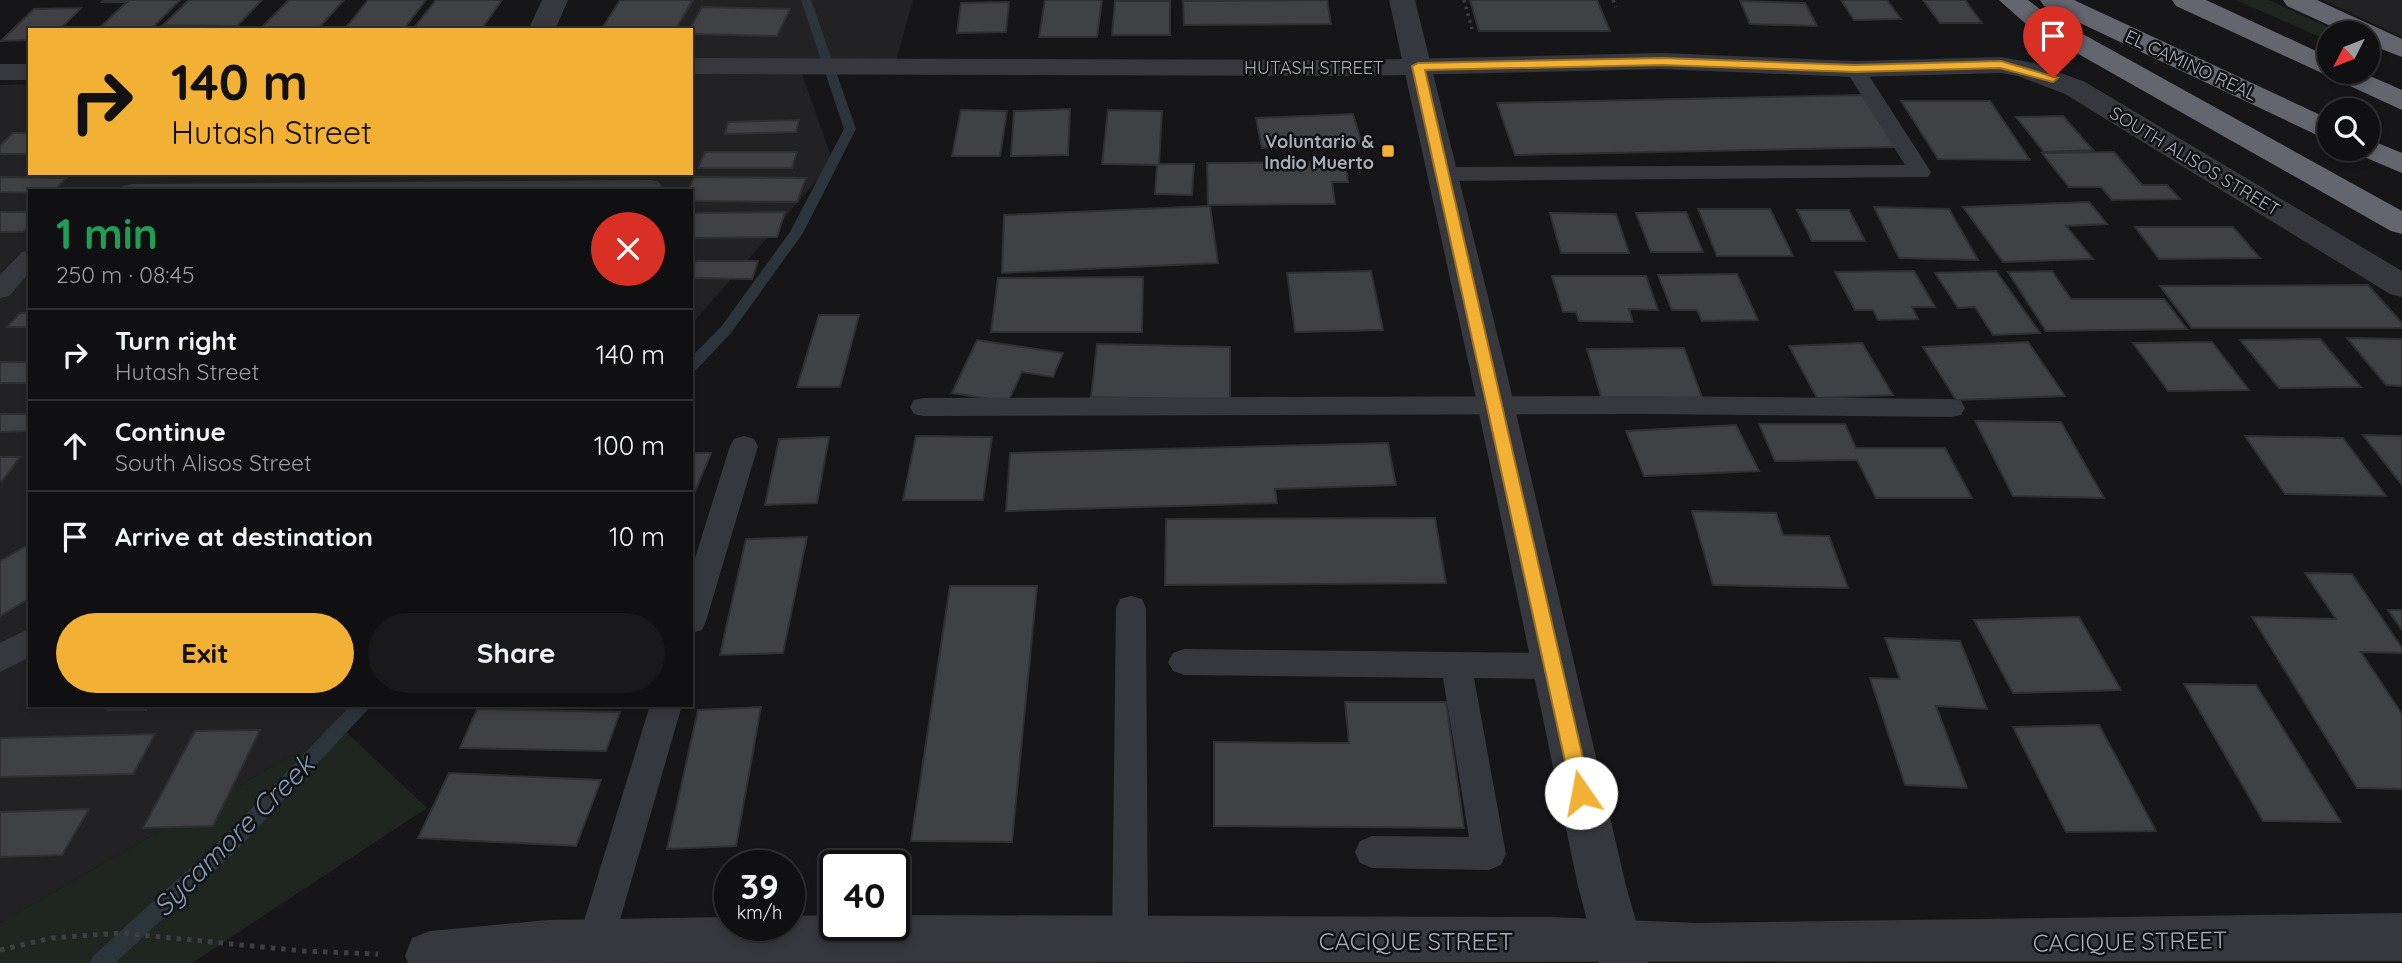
<!DOCTYPE html>
<meta charset="utf-8">
<style>
body{margin:0;font-family:Quicksand,sans-serif;background:#19191b;color:#f1f3f6;height:100vh;display:flex;flex-direction:column;font-size:26px;white-space:nowrap}
*{box-sizing:border-box;margin:0}
p{font-size:23px;color:#9c9d9f}
.icon{flex:none;width:38px;height:38px;fill:none;stroke:currentColor;stroke-width:2;stroke-linecap:round;stroke-linejoin:round}
.map{position:relative;flex:1;overflow:hidden}
.details{position:absolute;left:28px;top:189px;width:665px;height:518px;display:flex;flex-direction:column;background:#101012;border-radius:0px;box-shadow:0 4px 10px #0003,0 0 0 2px #303032}
.details>*{flex:none}
.hud{position:absolute;left:28px;top:28px;width:665px;height:147px;border-radius:0px;box-shadow:0 4px 10px #0003,0 0 0 2px #303032;background:#f2b134;color:#111;overflow:hidden}
.needle{width:46px;rotate:228deg}
.fabs{position:absolute;left:2317px;top:21px;display:grid;gap:14px}
.fabs a{display:grid;place-items:center;width:63px;height:63px;border-radius:50%;background:#101012;box-shadow:0 4px 10px #0003,0 0 0 2px #303032;font-size:35px}
.speed{position:absolute;left:714px;top:850px;display:flex;gap:14px;font-size:35px;font-weight:700;text-align:center}
.speed>*{display:grid;place-content:center;width:91px;height:91px;border-radius:50%;background:#101012;box-shadow:0 4px 10px #0003,0 0 0 2px #303032;line-height:1}
.speed small{font-size:18px;font-weight:400}
.speed .limit{border:4px solid #111;border-radius:10px;background:#fff;color:#111}
.pin{position:absolute;display:grid;place-items:center;width:60px;height:60px;color:#fff;margin:-72px -30px;border-radius:50% 50% 50% 0;rotate:-45deg;box-shadow:0 0 7px #0007}
.pin .icon{rotate:45deg}
.me{position:absolute;width:77px;margin:-38px;rotate:348deg;stroke-linejoin:round;filter:drop-shadow(0 0 5px #0008)}
.turn{display:flex;align-items:center;gap:24px;height:147px;padding:0 28px;font-size:32px}
.turn .icon{width:91px;height:91px;stroke-width:2.5}
.turn b{display:block;font-size:49px;line-height:60px}
.round{display:grid;place-items:center;flex:none;width:74px;height:74px;border-radius:37px;background:#19191b}
.headline{display:flex;align-items:center;justify-content:space-between;height:119px;padding:0 28px}
h1{font-size:42px;font-weight:700;line-height:52px;color:#1e9e55}
.cta{display:flex;gap:14px;margin-top:auto;padding:14px 28px}
.cta a{flex:1;height:80px;border-radius:42px;background:#f2b134;color:#111;font-size:28px;font-weight:700;line-height:80px;text-align:center}
.cta a+a{background:#19191b;color:#f1f3f6}
ul{padding:0;list-style:none}
li{display:flex;align-items:center;gap:21px;height:91px;padding:0 28px;border-top:2px solid #303032}
li div{flex:1}
li b{display:block;font-size:26px}
li em{font-style:normal}
.map>svg:first-child{display:block}
.built{fill:#222225}
.green{fill:#1e261f}
.lines{fill:none;stroke-linecap:round;stroke-linejoin:round}
.stream{fill:#2c353c;fill-rule:evenodd}
.building{fill:#404145;stroke:#303034;stroke-width:2}
.path-far1{stroke:#3d3f44;stroke-width:3.5;stroke-dasharray:2.5 4.5;stroke-linecap:butt}
.path{stroke:#3d3f44;stroke-width:5;stroke-dasharray:4.5 6;stroke-linecap:butt}
.service{fill:#37383d;fill-rule:evenodd}
.minor{fill:#37383d;fill-rule:evenodd}
.tertiary{fill:#37383d;fill-rule:evenodd}
.motorway{fill:#63666e;fill-rule:evenodd}
.route{fill:#f2b134;stroke:#9d7322;stroke-width:2}
.poi-dot{fill:#f2b134;stroke:#111113;stroke-width:2.5}
.labels{text-anchor:middle;dominant-baseline:central;stroke-width:5;stroke-linejoin:round;paint-order:stroke}
.far-street-label{font-size:18px;fill:#a8adb8;stroke:#111113}
.far-poi-label{font-size:18px;font-weight:bold;fill:#a8adb8;stroke:#111113;text-anchor:end}
.near-street-label{font-size:24px;fill:#a8adb8;stroke:#111113}
.near-water-label{font-size:28px;font-style:italic;fill:#7f9bb3;stroke:#111113}
</style>
<div class="map">
<svg width="2402" height="963" viewBox="0 0 2402 963">
<rect width="100%" height="100%" fill="#161618"/>
<!-- built -->
<path class="built" d="M 671,0 L 913,0 L 895,65 L 799,65 L 833,162 L 691,325 L 691,191 L 30,191 L 30,705 L 361,705 L 341,727 L 0,923 L 0,85 L 30,84 L 30,173 L 691,173 L 691,30 L 667,30 Z
M 2323,0 L 2402,0 L 2402,37 Z"/>
<!-- green -->
<path class="green" d="M 2236,0 L 2269,0 L 2340,33 L 2329,33 L 2329,41 Z
M 341,727 L 427,808 L 192,963 L 0,963 L 0,923 Z"/>
<g class="lines">
<!-- stream -->
<path class="stream" d="M 801,0 L 811,0 L 856,129 L 803,233 L 731,333 L 696,370 L 691,371 L 691,357 L 721,327 L 790,232 L 844,129 Z
M 351,705 L 372,705 L 236,851 L 115,963 L 90,963 L 93,956 L 222,839 Z"/>
</g>
<!-- building -->
<path class="building" d="M 104,0 L 180,0 L 150,30 L 97,30 L 127,2 L 102,2 Z
M 189,0 L 262,0 L 237,26 L 163,25 Z
M 289,0 L 344,0 L 317,30 L 261,28 Z
M 368,0 L 426,0 L 403,30 L 344,30 Z
M 436,0 L 502,0 L 481,30 L 412,30 Z
M 620,0 L 693,0 L 675,30 L 601,30 Z
M 1045,0 L 1102,0 L 1097,37 L 1039,37 Z
M 1327,0 L 1331,24 L 1184,25 L 1183,1 Z
M 1470,0 L 1597,0 L 1610,31 L 1479,31 Z
M 1841,0 L 1887,0 L 1901,19 L 1854,20 Z
M 1923,0 L 1965,0 L 1982,23 L 1940,23 Z
M 1115,1 L 1170,1 L 1170,35 L 1112,35 Z
M 1740,1 L 1805,3 L 1817,26 L 1750,24 Z
M 1009,2 L 1006,32 L 957,33 L 961,3 Z
M 702,7 L 790,9 L 777,36 L 691,34 L 689,30 Z
M 81,8 L 59,30 L 30,30 L 30,40 L 1,41 L 34,9 Z
M 1862,95 L 1897,147 L 1515,155 L 1497,103 Z
M 1901,101 L 1990,101 L 2030,160 L 1938,159 Z
M 1070,109 L 1068,155 L 1011,156 L 1014,111 Z
M 961,110 L 1007,111 L 1000,156 L 952,156 Z
M 1108,110 L 1162,111 L 1159,164 L 1194,164 L 1192,195 L 1155,194 L 1157,165 L 1102,164 Z
M 1353,114 L 1362,144 L 1262,148 L 1256,118 Z
M 2063,116 L 2093,150 L 2044,152 L 2016,117 Z
M 799,120 L 796,132 L 725,134 L 728,122 Z
M 13,133 L 30,133 L 30,154 L 0,154 L 0,146 Z
M 705,152 L 797,152 L 792,168 L 698,168 Z
M 2114,152 L 2142,185 L 2167,185 L 2180,199 L 2112,200 L 2101,187 L 2069,187 L 2042,153 Z
M 1345,162 L 1348,182 L 1332,182 L 1335,204 L 1208,205 L 1207,163 Z
M 0,177 L 66,178 L 54,191 L 30,193 L 0,192 Z
M 694,177 L 806,178 L 797,202 L 691,201 L 691,191 L 688,191 Z
M 2089,202 L 2107,224 L 2066,226 L 2093,259 L 2003,262 L 1963,207 Z
M 1210,206 L 1218,263 L 1002,273 L 1004,215 Z
M 1874,207 L 1949,209 L 1978,260 L 1899,258 Z
M 1698,209 L 1770,209 L 1793,256 L 1717,256 Z
M 1797,210 L 1849,210 L 1865,241 L 1812,241 Z
M 0,212 L 30,212 L 30,225 L 23,232 L 0,232 Z
M 785,212 L 777,237 L 691,238 L 691,213 Z
M 1686,212 L 1703,252 L 1651,252 L 1636,213 Z
M 1550,213 L 1616,214 L 1629,253 L 1561,253 Z
M 2135,227 L 2233,227 L 2260,258 L 2159,259 Z
M 691,261 L 758,261 L 752,279 L 691,278 Z
M 1371,271 L 1383,330 L 1295,332 L 1287,273 Z
M 1914,271 L 1935,307 L 1912,307 L 1918,319 L 1878,320 L 1873,310 L 1855,310 L 1835,272 Z
M 1996,271 L 2040,333 L 1993,335 L 1975,307 L 1958,308 L 1935,273 Z
M 2052,271 L 2071,299 L 2164,299 L 2187,329 L 2046,331 L 2008,272 Z
M 1737,274 L 1758,320 L 1702,321 L 1697,310 L 1672,310 L 1658,275 Z
M 1552,276 L 1646,276 L 1658,310 L 1629,309 L 1633,322 L 1579,321 L 1576,312 L 1563,312 Z
M 1143,277 L 1142,332 L 991,332 L 998,278 Z
M 2368,285 L 2402,323 L 2402,328 L 2192,328 L 2160,286 Z
M 20,313 L 30,313 L 30,327 L 7,327 Z
M 819,315 L 859,315 L 840,387 L 797,387 Z
M 2347,338 L 2402,339 L 2402,386 L 2386,385 Z
M 2320,339 L 2361,387 L 2279,388 L 2240,340 Z
M 977,340 L 1063,353 L 1053,377 L 1022,372 L 1008,402 L 952,393 Z
M 2028,342 L 2065,396 L 1956,400 L 1923,347 Z
M 2212,342 L 2249,390 L 2168,391 L 2133,343 Z
M 1862,343 L 1893,395 L 1817,398 L 1789,346 Z
M 1097,344 L 1230,347 L 1230,400 L 1091,397 Z
M 1684,348 L 1703,400 L 1602,400 L 1587,349 Z
M 0,362 L 30,362 L 30,383 L 0,383 Z
M 0,414 L 30,414 L 30,431 L 0,432 Z
M 1975,421 L 2061,422 L 2104,498 L 2013,496 Z
M 1759,424 L 1845,424 L 1856,448 L 1945,448 L 1972,498 L 1876,498 L 1857,460 L 1775,461 Z
M 1736,425 L 1759,471 L 1644,476 L 1626,431 Z
M 2363,435 L 2402,436 L 2402,485 Z
M 916,436 L 992,437 L 983,500 L 903,500 Z
M 2245,436 L 2343,438 L 2386,496 L 2285,494 Z
M 829,437 L 817,503 L 765,505 L 779,439 Z
M 1388,443 L 1396,485 L 1275,489 L 1277,503 L 1006,511 L 1010,453 Z
M 691,453 L 711,453 L 691,501 Z
M 0,457 L 20,457 L 2,481 L 0,481 Z
M 1692,511 L 1776,513 L 1783,535 L 1829,536 L 1848,588 L 1713,585 Z
M 1435,518 L 1446,583 L 1165,585 L 1166,519 Z
M 807,537 L 783,653 L 720,655 L 746,539 Z
M 30,544 L 30,598 L 0,616 L 0,561 Z
M 2305,573 L 2352,574 L 2402,648 L 2402,653 L 2361,652 L 2402,714 L 2402,789 L 2357,788 L 2252,617 L 2336,619 Z
M 950,586 L 1037,586 L 1012,842 L 911,841 Z
M 2388,610 L 2402,610 L 2402,630 Z
M 2079,617 L 2121,690 L 2013,693 L 1974,620 Z
M 1885,638 L 1960,641 L 1987,709 L 1936,706 L 1967,788 L 1905,785 L 1870,678 L 1900,679 Z
M 2184,684 L 2256,685 L 2341,822 L 2263,821 Z
M 1345,702 L 1446,702 L 1464,828 L 1214,826 L 1214,742 L 1349,743 Z
M 110,705 L 149,705 L 146,710 L 107,710 Z
M 761,707 L 736,846 L 667,849 L 698,710 Z
M 477,709 L 620,712 L 606,751 L 460,748 Z
M 2099,725 L 2156,831 L 2066,832 L 2013,727 Z
M 260,730 L 213,826 L 143,828 L 195,731 Z
M 155,734 L 133,774 L 0,777 L 0,738 Z
M 449,773 L 601,780 L 576,846 L 418,838 Z
M 89,809 L 62,855 L 0,857 L 0,812 Z"/>
<g class="lines">
<!-- path-far1 -->
<path class="path-far1" d="M 1464,0 L 1472,29
M 1613,0 L 1616,7"/>
<!-- path -->
<path class="path" d="M 0,950 L 52,938 L 121,933 L 303,951 L 378,954"/>
<!-- service -->
<path class="service" d="M 1855,63 L 1862,65 L 1931,172 L 1928,177 L 1442,181 L 1434,179 L 1431,174 L 1434,169 L 1442,167 L 1905,165 L 1845,69 L 1848,65 Z
M 651,180 L 659,182 L 662,187 L 660,191 L 120,191 L 123,186 L 131,184 Z
M 30,250 L 30,272 L 9,296 L 0,298 L 0,275 L 22,252 Z
M 1646,396 L 1952,399 L 1961,401 L 1965,408 L 1961,415 L 1952,417 L 1646,414 L 923,416 L 914,414 L 910,407 L 914,400 L 923,398 Z
M 744,436 L 754,439 L 758,446 L 706,621 L 702,630 L 691,633 L 691,571 L 730,446 L 734,439 Z
M 1131,596 L 1142,599 L 1146,608 L 1148,940 L 1143,953 L 1130,958 L 1117,953 L 1112,940 L 1116,608 L 1120,599 Z
M 30,628 L 30,657 L 0,672 L 0,643 Z
M 1184,649 L 1553,653 L 1564,657 L 1569,666 L 1564,675 L 1553,679 L 1474,678 L 1506,854 L 1501,865 L 1489,870 L 1372,868 L 1360,863 L 1355,852 L 1360,841 L 1372,836 L 1469,837 L 1443,678 L 1184,675 L 1173,671 L 1168,662 L 1173,653 Z
M 650,705 L 682,705 L 613,944 L 608,957 L 595,962 L 582,957 L 577,944 Z"/>
<!-- minor -->
<path class="minor" d="M 542,0 L 568,0 L 555,30 L 528,30 Z
M 1662,53 L 1855,61 L 2001,57 L 2034,63 L 2085,82 L 2402,271 L 2402,297 L 2390,294 L 2065,94 L 2018,76 L 2001,73 L 1855,77 L 1662,69 L 1358,76 L 691,74 L 691,58 L 1358,60 Z
M 0,64 L 30,64 L 30,80 L 0,80 Z
M 2402,913 L 2402,961 L 408,963 L 405,956 L 412,938 L 430,931 L 548,920 L 730,917 L 730,926 L 789,926 L 789,916 L 835,915 L 835,926 L 894,926 L 894,915 L 1550,917 L 1698,923 Z"/>
<!-- tertiary -->
<path class="tertiary" d="M 1389,0 L 1415,0 L 1506,370 L 1626,886 L 1648,963 L 1598,963 L 1578,886 L 1470,370 Z"/>
<!-- motorway -->
<path class="motorway" d="M 1999,0 L 2028,0 L 2045,13 L 2402,211 L 2402,234 L 2391,231 L 2027,25 Z
M 2040,0 L 2074,0 L 2329,119 L 2329,139 L 2319,136 L 2044,6 Z
M 2172,0 L 2206,0 L 2329,57 L 2329,72 L 2361,72 L 2402,90 L 2402,110 L 2176,6 Z
M 2283,0 L 2317,0 L 2402,39 L 2402,57 L 2368,44 L 2368,33 L 2346,33 L 2287,6 Z
M 2368,139 L 2402,153 L 2402,173 L 2357,154 L 2354,149 L 2368,149 Z"/>
</g>
<!-- route -->
<path class="route" d="M 1662,58 L 1855,65 L 2001,61 L 2058,78 L 2053,82 L 2000,68 L 1855,72 L 1662,65 L 1425,70 L 1591,793 L 1588,799 L 1581,801 L 1574,799 L 1572,793 L 1412,66 L 1418,63 Z"/>
<!-- markers -->
<rect class="poi-dot" x="1381" y="144" width="14" height="14" rx="3.5"/>
<g class="labels">
<!-- far-street labels -->
<g class="far-street-label">
<text transform="translate(2191 65) rotate(25)">EL CAMINO REAL</text>
<text x="1314" y="67">HUTASH STREET</text>
<text transform="translate(2195 161) rotate(31)">SOUTH ALISOS STREET</text>
</g>
<!-- far-poi labels -->
<g class="far-poi-label">
<text x="1374" y="141">Voluntario &amp;<tspan x="1374" dy="21">Indio Muerto</tspan></text>
</g>
<!-- near-street labels -->
<g class="near-street-label">
<text x="1416" y="941">CACIQUE STREET</text>
<text transform="translate(2130 941) rotate(-1)">CACIQUE STREET</text>
</g>
<!-- near-water labels -->
<g class="near-water-label">
<text transform="translate(233 835) rotate(-45)">Sycamore Creek</text>
</g>
</g>
</svg>
<div class="fabs">
<a><svg class="needle" viewBox="-14 -14 28 28"><path d="M0-13l5 13h-10z" fill="#e53935"/><path d="M0 13l5-13h-10z" fill="#9c9d9f"/></svg></a>
<a><svg class="icon" aria-label="search" viewBox="0 0 24 24"><circle cx="10" cy="10" r="6"/><path d="M15 15l6 6"/></svg></a>
</div>
<div class="speed"><div>39<small>km/h</small></div><div class="limit">40</div></div>
<div class="pin" style="left:2053px;top:78px;background:#d93025"><svg class="icon" aria-label="arrive" viewBox="0 0 24 24"><path d="M6 21V4h12l-3 4 3 4H6"/></svg></div>
<svg class="me" style="left:1581px;top:793px" viewBox="-20 -20 40 40"><circle r="19" fill="#fff"/><path d="M0-13L10 11 0 6-10 11z" fill="#f2b134"/></svg>
<div class="hud">
<div class="turn"><svg class="icon" aria-label="right" viewBox="0 0 24 24"><path d="M7 20v-9h11M14 6l5 5-5 5"/></svg><div><b>140 m</b>Hutash Street</div></div>
</div>
<section class="details">
<div class="headline"><div><h1>1 min</h1><p>250 m · 08:45</p></div><a class="round" style="background:#d93025;color:#fff"><svg class="icon" aria-label="close" viewBox="0 0 24 24"><path d="M6 6l12 12M18 6L6 18"/></svg></a></div>
<ul>
<li><svg class="icon" aria-label="right" viewBox="0 0 24 24"><path d="M7 20v-9h11M14 6l5 5-5 5"/></svg><div><b>Turn right</b><p>Hutash Street</p></div><em>140 m</em></li>
<li><svg class="icon" aria-label="ahead" viewBox="0 0 24 24"><path d="M12 20V5M6 11l6-6 6 6"/></svg><div><b>Continue</b><p>South Alisos Street</p></div><em>100 m</em></li>
<li><svg class="icon" aria-label="arrive" viewBox="0 0 24 24"><path d="M6 21V4h12l-3 4 3 4H6"/></svg><div><b>Arrive at destination</b></div><em>10 m</em></li>
</ul>
<div class="cta"><a>Exit</a><a>Share</a></div>
</section>
</div>
